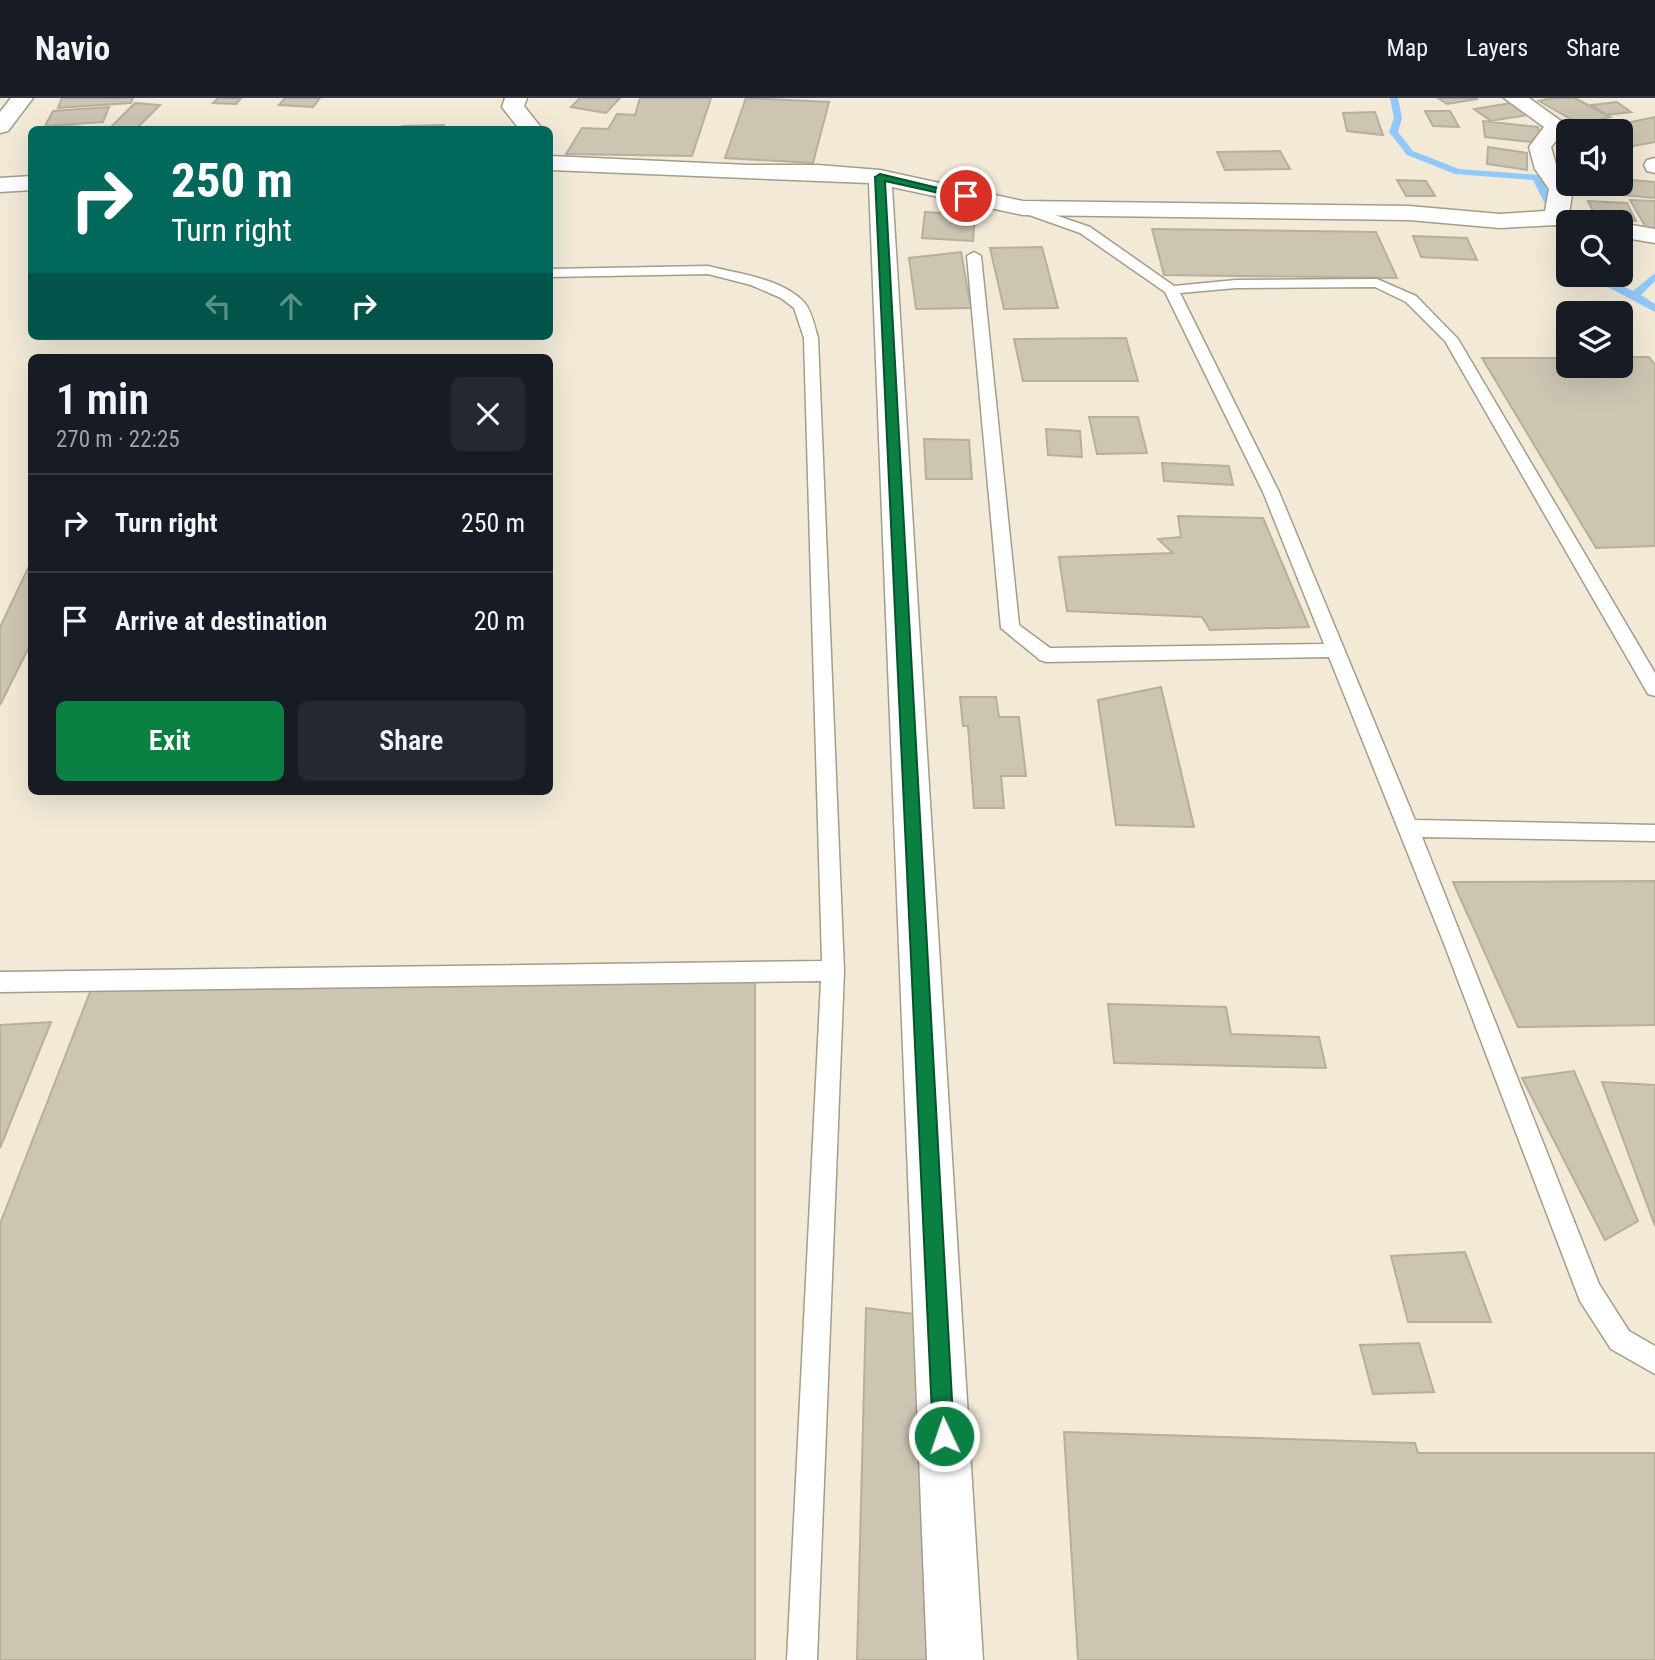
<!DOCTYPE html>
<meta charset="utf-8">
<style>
body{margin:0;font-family:"Roboto Condensed",sans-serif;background:#242831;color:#f1f3f6;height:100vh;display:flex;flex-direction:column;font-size:26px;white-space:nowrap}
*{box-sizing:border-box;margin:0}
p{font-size:23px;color:#9ea1a6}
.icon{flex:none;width:38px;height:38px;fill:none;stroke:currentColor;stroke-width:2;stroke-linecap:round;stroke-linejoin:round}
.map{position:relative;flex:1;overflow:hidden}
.side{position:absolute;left:28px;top:256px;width:525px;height:441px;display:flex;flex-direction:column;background:#171b24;border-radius:10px;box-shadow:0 7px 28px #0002}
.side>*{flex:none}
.guide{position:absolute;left:28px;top:28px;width:525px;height:214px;border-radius:10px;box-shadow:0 7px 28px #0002;background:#00695c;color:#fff;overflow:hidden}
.controls{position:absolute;left:1556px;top:21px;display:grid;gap:14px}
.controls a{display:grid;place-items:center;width:77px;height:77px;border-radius:10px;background:#171b24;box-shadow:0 7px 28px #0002;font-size:35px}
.pin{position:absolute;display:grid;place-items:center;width:60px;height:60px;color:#fff;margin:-30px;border:4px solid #fff;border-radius:50%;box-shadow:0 2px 7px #0007}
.me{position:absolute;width:77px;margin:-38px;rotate:357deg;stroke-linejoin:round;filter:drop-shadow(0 0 5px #0008)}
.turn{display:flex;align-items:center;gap:24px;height:147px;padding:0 28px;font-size:32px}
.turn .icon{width:91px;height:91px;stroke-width:2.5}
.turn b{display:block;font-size:49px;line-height:60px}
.lanes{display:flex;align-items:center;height:66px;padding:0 28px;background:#0003;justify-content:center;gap:35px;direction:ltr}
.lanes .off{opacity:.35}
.round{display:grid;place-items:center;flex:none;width:74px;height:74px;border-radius:10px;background:#242831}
.summary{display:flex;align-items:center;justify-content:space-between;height:119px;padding:0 28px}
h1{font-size:42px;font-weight:600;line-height:52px}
.primary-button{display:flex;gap:14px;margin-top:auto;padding:14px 28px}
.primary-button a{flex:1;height:80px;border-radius:10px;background:#0b8043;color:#fff;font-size:28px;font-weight:600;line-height:80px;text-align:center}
.primary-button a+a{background:#242831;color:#f1f3f6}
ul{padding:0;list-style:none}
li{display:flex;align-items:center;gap:21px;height:98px;padding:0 28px;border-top:2px solid #363941}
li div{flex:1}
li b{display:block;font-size:26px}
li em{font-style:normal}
header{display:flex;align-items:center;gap:42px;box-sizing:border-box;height:98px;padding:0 35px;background:#171b24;border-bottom:2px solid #363941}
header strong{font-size:33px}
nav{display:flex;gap:38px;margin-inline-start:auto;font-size:24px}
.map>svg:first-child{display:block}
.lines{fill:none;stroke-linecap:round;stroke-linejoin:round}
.stream{fill:#90c9fa;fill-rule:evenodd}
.building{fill:#ccc5b2;stroke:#b6af9c;stroke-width:2}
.service-casing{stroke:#a49d8a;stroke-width:3}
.minor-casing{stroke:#a49d8a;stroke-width:3}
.service{fill:#fff;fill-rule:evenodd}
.minor{fill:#fff;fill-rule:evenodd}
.route{fill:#0b8043;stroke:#07532c;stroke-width:2}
</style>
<header>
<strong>Navio</strong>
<nav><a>Map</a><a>Layers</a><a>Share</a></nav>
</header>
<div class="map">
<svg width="1655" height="1562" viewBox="0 0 1655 1562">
<rect width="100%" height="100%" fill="#f2ead7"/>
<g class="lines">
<!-- stream -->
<path class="stream" d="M 1390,0 L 1398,0 L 1402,20 L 1398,34 L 1413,53 L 1459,71 L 1540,77 L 1555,108 L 1547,110 L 1533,82 L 1455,76 L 1407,57 L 1389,34 L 1394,20 Z
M 1558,129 L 1568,132 L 1568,140 L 1558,133 Z
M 1655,175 L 1655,183 L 1641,197 L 1655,206 L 1655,214 L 1606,188 L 1599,177 L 1609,177 L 1614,184 L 1633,193 Z"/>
</g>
<!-- building -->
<path class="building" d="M 62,0 L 133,0 L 131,5 L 58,10 Z
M 218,0 L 241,0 L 236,6 L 213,5 Z
M 285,0 L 320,0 L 313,9 L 279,7 Z
M 580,0 L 620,0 L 606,15 L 571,9 Z
M 640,0 L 711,0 L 692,58 L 566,56 L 582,30 L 608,31 L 617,16 L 635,17 Z
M 746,0 L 829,4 L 813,65 L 725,60 Z
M 1438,0 L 1476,0 L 1477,1 L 1447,6 Z
M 1552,0 L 1575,0 L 1610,19 L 1581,27 L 1539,3 Z
M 1517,4 L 1533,16 L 1491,23 L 1474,11 Z
M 1617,4 L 1631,14 L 1606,17 L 1592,7 Z
M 135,5 L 160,7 L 135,32 L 110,30 Z
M 109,9 L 103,24 L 45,28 L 53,13 Z
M 1425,13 L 1450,13 L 1459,29 L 1433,28 Z
M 1375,14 L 1383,37 L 1347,33 L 1343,15 Z
M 1655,19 L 1655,44 L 1633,48 L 1620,41 L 1620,33 L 1608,33 L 1603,30 Z
M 1483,23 L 1538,29 L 1541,45 L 1485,39 Z
M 58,27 L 109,31 L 54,32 Z
M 444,27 L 443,32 L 399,32 L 402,28 Z
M 1488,49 L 1527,55 L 1527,72 L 1487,66 Z
M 1280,53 L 1290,71 L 1225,72 L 1217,54 Z
M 1620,81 L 1655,84 L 1655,100 L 1599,95 L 1595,86 L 1620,86 Z
M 1397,82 L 1426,83 L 1435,98 L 1406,98 Z
M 1630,102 L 1655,103 L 1655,131 L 1647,131 Z
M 1588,103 L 1627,105 L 1636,123 L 1597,121 Z
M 925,114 L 975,117 L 973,143 L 922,140 Z
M 1152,131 L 1376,134 L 1397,180 L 1164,177 Z
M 1413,138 L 1467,140 L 1477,162 L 1421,159 Z
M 1042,149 L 1058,210 L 1004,211 L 990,150 Z
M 961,154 L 971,210 L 916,211 L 909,160 Z
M 1126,240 L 1138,283 L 1023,283 L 1014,241 Z
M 1620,259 L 1649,259 L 1655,267 L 1655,448 L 1596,450 L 1482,260 L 1568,260 L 1568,268 L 1620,268 Z
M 1089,319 L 1138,319 L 1147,355 L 1097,356 Z
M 1046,331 L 1080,333 L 1082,359 L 1048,357 Z
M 924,341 L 969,342 L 972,381 L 926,381 Z
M 1162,365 L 1229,368 L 1233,387 L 1164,383 Z
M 1178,418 L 1263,420 L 1309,529 L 1210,532 L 1202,519 L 1067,513 L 1059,459 L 1173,455 L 1158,441 L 1181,439 Z
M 32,462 L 32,543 L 0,607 L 0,529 Z
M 1161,589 L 1194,729 L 1116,727 L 1098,602 Z
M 960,599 L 996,599 L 999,619 L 1019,619 L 1026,678 L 1001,678 L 1004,710 L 974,710 L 968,628 L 963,628 Z
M 1655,783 L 1655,927 L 1518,929 L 1453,784 Z
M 755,876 L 755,1562 L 0,1562 L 0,1126 L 92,889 Z
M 1108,906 L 1226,909 L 1231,936 L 1319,939 L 1326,970 L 1114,965 Z
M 51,924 L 0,1050 L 0,927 Z
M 1574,973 L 1638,1123 L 1605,1142 L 1522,980 Z
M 1602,984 L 1655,987 L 1655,1128 Z
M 1465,1154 L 1491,1224 L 1408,1224 L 1391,1158 Z
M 866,1210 L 921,1217 L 942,1562 L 857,1562 Z
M 1419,1245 L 1434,1294 L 1373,1296 L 1360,1247 Z
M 1064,1334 L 1415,1345 L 1418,1355 L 1655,1355 L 1655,1562 L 1078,1562 Z"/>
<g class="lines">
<defs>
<path id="service" d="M 1023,106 L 1090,129 L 1174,188 L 1236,182 L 1377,181 L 1416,198 L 1458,241 L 1655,575 L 1655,598 L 1648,596 L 1445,243 L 1406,204 L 1375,189 L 1236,190 L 1180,195 L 1279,394 L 1415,722 L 1655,727 L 1655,743 L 1422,739 L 1599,1186 L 1629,1233 L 1655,1248 L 1655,1276 L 1611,1251 L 1580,1203 L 1443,843 L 1329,559 L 1046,564 L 1040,562 L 1001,530 L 967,158 L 974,154 L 981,158 L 1019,527 L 1050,550 L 1324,546 L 1263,394 L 1165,194 L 1080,135 L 1018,113 L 1018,107 Z
M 708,168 C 739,176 781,180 804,204 C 812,213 815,230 818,240 L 844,873 L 817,1562 L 787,1562 L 821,883 L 0,894 L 0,874 L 822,863 L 804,240 L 794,210 L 781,200 L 751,187 L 708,176 L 550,179 L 550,171 Z"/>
<path id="minor" d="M 11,0 L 33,0 L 8,33 L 0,35 L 0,14 Z
M 505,0 L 527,0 L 524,8 L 543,32 L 520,32 L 502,9 Z
M 1504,0 L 1529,0 L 1568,28 L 1551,49 L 1557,70 L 1573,91 L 1569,115 L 1586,119 L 1590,124 L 1568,124 L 1568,129 L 1556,127 L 1500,130 L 1409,122 L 1023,117 L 892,89 L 983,1562 L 927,1562 L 869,85 L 550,72 L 550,58 L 748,67 L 817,67 L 880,72 L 1023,103 L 1409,108 L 1500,116 L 1545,113 L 1549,91 L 1535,71 L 1529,49 L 1544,29 Z
M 1655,60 L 1655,75 L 1647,73 L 1644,67 L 1647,62 Z
M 32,78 L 32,92 L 0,94 L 0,80 Z
M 1620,125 L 1655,131 L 1655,145 L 1620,139 Z"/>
</defs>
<!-- service casing -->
<use href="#service" class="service-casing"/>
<!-- minor casing -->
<use href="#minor" class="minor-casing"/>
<!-- service -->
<use href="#service" class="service"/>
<!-- minor -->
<use href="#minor" class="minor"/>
</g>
<!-- route -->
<path class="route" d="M 880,76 L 971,98 L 966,101 L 885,83 L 954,1338 L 951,1346 L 944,1349 L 936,1346 L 933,1338 L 875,79 Z"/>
</svg>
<div class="controls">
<a><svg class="icon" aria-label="sound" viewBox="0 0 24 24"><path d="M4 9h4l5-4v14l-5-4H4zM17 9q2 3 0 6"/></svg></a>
<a><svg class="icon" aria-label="search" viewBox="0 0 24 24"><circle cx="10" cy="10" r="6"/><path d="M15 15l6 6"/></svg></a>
<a><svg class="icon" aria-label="layers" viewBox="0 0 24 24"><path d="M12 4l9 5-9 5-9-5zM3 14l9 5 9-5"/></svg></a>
</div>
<div class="pin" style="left:966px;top:98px;background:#d93025"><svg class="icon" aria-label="arrive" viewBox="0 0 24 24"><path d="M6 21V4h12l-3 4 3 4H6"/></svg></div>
<svg class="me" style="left:944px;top:1338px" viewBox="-20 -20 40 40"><circle r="17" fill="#0b8043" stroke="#fff" stroke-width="3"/><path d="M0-11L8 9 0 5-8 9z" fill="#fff"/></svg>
<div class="guide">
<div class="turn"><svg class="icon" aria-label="right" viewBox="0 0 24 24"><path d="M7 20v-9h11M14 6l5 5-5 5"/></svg><div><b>250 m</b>Turn right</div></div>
<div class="lanes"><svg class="icon off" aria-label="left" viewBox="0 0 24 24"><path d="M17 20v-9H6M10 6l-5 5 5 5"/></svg><svg class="icon off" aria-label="ahead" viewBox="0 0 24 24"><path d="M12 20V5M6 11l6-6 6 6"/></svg><svg class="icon" aria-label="right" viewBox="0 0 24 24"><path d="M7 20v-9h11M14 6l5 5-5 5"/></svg></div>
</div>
<section class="side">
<div class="summary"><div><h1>1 min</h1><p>270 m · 22:25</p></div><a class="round"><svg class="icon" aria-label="close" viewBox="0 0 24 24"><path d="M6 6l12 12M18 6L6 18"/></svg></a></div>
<ul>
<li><svg class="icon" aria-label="right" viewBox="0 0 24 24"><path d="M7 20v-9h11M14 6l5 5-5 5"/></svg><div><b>Turn right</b></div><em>250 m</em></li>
<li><svg class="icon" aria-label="arrive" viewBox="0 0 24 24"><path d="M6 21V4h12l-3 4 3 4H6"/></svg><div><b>Arrive at destination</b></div><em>20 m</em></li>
</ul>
<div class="primary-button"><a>Exit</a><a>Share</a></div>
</section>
</div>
